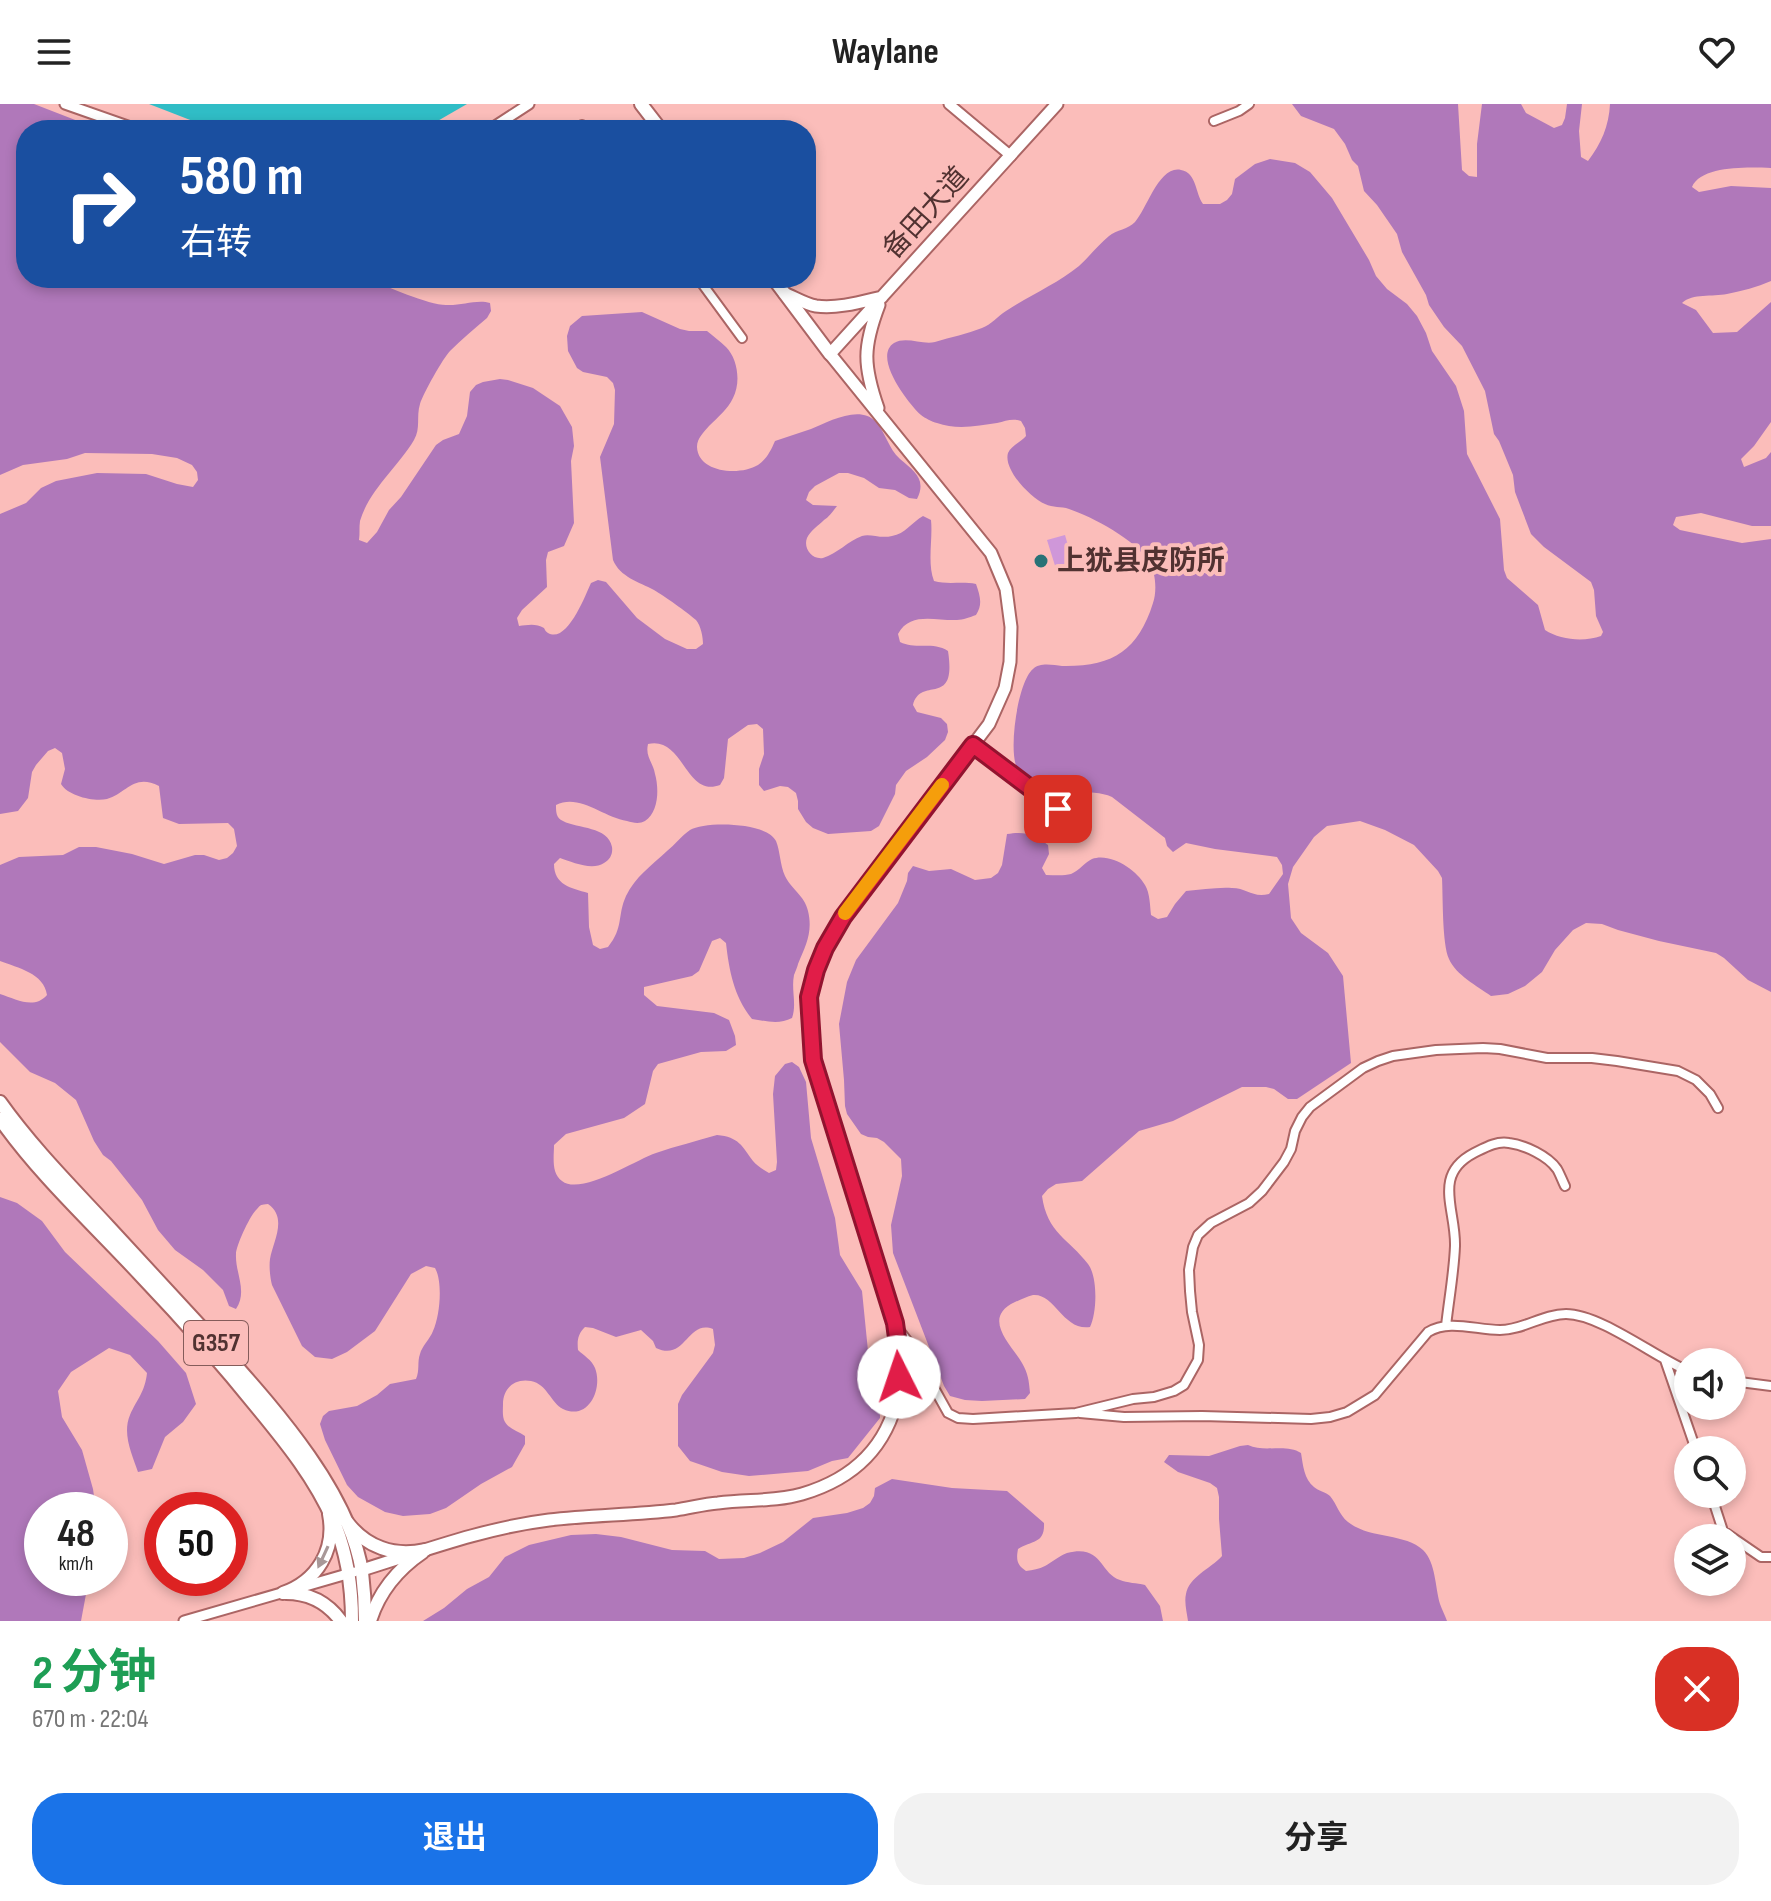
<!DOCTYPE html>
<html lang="zh">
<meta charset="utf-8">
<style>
body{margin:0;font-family:"Sofia Sans Condensed","Noto Sans SC",sans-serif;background:#f2f2f2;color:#222;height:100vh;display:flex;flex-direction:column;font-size:30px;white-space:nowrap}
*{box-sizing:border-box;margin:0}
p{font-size:26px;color:#767676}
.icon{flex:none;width:44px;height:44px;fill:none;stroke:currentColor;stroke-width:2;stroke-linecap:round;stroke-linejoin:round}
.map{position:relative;height:1517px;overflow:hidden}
.sheet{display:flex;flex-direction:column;background:#fff;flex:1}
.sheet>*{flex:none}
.top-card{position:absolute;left:16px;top:16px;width:800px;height:168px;border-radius:32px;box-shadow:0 4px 12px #0003;background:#1a4fa0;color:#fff;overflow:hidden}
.controls{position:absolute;left:1674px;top:1244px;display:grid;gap:16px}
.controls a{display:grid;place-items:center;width:72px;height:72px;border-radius:50%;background:#fff;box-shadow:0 4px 12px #0003;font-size:40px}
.speed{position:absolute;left:24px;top:1388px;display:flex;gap:16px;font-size:40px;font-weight:700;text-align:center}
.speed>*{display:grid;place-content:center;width:104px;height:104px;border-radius:50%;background:#fff;box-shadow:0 4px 12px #0003;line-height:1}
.speed small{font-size:20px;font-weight:400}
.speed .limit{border:12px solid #d22;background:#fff;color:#111}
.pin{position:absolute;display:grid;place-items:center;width:68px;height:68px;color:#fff;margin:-34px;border-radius:16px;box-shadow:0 4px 12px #0006}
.me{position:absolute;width:88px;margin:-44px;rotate:356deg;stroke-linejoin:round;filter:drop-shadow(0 0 6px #0008)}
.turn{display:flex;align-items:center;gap:28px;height:168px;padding:0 32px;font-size:36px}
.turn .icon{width:104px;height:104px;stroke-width:2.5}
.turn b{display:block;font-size:56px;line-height:68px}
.round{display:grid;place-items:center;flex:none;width:84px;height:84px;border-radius:32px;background:#f2f2f2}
.summary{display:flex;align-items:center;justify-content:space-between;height:136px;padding:0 32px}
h1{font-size:48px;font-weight:700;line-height:60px;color:#1e9e55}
.action{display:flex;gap:16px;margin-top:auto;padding:16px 32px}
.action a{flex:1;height:92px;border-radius:32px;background:#1a73e8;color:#fff;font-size:32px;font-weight:700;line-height:92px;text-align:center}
.action a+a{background:#f2f2f2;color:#222}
header{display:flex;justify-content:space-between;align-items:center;height:104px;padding:0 32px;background:#fff;font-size:36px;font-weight:700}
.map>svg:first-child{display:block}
.green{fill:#cf97d9}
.forest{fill:#b078ba}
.water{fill:#30bdc6}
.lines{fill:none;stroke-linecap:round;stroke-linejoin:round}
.minor-casing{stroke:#ab6564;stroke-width:12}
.tertiary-casing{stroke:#ab6564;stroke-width:13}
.secondary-casing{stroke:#ab6564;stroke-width:15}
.primary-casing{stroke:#ab6564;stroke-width:16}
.trunk-casing{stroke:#ab6564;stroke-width:16}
.minor{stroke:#fff;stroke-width:8}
.tertiary{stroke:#fff;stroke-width:9}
.secondary{stroke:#fff;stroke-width:11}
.primary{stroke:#fff;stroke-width:12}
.trunk{stroke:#fff;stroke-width:12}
.oneway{fill:#a89898}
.route-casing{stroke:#92132f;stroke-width:20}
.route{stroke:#e11d48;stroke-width:14}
.slow{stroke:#f59e0b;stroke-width:14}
.poi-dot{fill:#287277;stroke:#fbbdba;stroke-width:3}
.labels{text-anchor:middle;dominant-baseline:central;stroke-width:8;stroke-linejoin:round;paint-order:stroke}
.shield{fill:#fbbdba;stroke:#845c5a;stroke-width:2}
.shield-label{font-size:26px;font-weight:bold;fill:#513231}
.street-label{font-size:28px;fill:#513231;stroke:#fbbdba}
.poi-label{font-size:28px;font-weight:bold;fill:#513231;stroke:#fbbdba;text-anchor:start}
</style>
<header><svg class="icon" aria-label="menu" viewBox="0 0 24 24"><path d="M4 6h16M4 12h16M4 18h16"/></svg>Waylane<svg class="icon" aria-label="heart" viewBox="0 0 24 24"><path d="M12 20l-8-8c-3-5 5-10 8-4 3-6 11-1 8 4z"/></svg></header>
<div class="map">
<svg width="1771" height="1517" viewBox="0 0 1771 1517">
<rect width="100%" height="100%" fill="#fbbdba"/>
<!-- green -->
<path class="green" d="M 1065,431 L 1074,463 L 1057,468 L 1047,436 Z"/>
<!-- forest -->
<path class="forest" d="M 0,0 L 34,0 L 101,26 L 26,26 L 26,174 L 368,174 C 384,182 429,201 446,201 C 461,202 477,195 490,199 L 491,207 L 487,214 C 474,225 461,236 450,247 C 443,254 423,290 420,300 C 416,313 421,324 414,336 C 398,363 369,386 360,417 C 359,423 360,430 359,436 L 367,439 L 377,428 L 389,406 L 401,393 L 436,341 L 443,336 L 459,330 L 467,312 L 470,288 L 476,281 L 483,278 L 500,275 L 508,276 L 533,284 L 560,302 L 572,323 L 574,342 L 571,357 L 574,419 L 564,442 L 548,448 L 546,456 L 547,483 L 522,506 L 517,514 L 519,522 C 527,521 536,519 544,524 C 545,526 546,528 548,529 C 567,540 585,492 591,479 L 598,476 L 606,478 L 637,514 L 665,535 L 687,545 L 696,545 L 703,540 C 703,533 701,522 696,516 C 687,508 664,492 654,486 C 639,478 620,473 613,456 L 600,353 L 614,320 L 615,286 L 613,279 L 607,273 L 583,268 L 577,264 L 568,247 L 567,232 L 570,222 L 582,212 L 642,208 L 680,225 L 689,227 L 707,227 C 713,232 720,237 726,243 C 738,255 741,279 733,294 C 728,305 718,313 709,322 C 704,328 697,334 697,343 C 698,369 740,372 758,361 C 767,355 771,346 775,337 C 787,333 799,329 811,325 C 828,318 860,300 876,318 C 886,329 888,344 900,355 C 914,367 927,375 917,395 L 909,394 L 895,386 L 879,384 L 864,374 L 848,369 L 839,369 L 815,382 L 809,388 L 806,396 L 813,401 L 837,402 C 833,407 829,413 824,416 C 819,421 810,427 807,434 C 803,444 812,456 823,454 C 837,450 848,437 862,432 C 870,429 880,435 892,432 C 905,430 912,418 923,412 L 931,416 C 933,435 927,459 934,477 C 948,481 962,477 976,480 C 980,492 983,500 976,511 C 970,513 963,516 957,516 C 936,517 910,507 898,530 L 900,538 C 916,546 933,537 948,547 C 957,605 921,571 913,601 L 917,608 L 941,614 L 947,620 L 948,628 L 945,636 L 927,653 L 906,667 L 896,681 L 895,690 L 879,722 L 871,727 L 828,730 L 813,724 L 806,718 L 798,705 L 798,697 L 796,689 L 788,683 L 780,682 L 764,687 L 759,681 L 759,665 L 764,650 L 763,625 L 757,620 L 748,621 L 728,635 L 724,674 L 720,681 C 685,694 684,632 648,640 C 645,653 653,658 655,670 C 659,684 659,708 645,717 C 640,720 633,719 627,717 C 603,713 579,689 556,701 C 556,708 556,714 563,717 C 578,725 608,722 612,743 C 613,750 610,756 604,759 C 592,767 572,758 560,754 L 554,760 C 554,781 571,784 588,789 L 589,823 L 593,841 L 600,845 L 608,843 C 624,823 617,812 626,792 C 635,773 652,761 667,747 C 675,741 681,732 690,726 C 705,717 767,718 776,737 C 780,746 780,761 785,772 C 791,785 805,792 808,807 C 813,828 806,841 798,860 C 798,861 794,871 794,871 C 791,886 797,900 792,914 C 779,921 766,917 752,915 C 734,893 729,866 726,839 L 720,834 L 712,837 L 699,867 L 692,872 L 644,883 L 644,891 L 657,902 L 714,909 L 729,916 L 735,932 L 736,941 L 726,947 L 701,948 L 658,960 L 653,967 L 645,1000 L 624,1014 L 566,1030 L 554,1041 C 554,1053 551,1069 562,1077 C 581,1092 635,1056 656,1049 C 676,1042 697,1037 717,1031 C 739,1033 742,1042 753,1057 C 757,1062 764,1066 769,1069 L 776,1066 L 777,1058 L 773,990 L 775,972 L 785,960 L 792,958 L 799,963 L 806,978 L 811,1034 L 835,1114 L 840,1151 L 862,1187 L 868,1247 L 879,1279 L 880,1314 L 848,1354 L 832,1357 L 808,1367 L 749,1372 L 722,1368 L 690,1357 L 678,1342 L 678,1300 L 682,1291 L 713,1249 L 715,1241 L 713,1225 C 687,1215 686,1258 656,1244 L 653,1237 L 641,1226 L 616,1233 L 593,1224 L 585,1223 C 578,1230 577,1236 578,1246 C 583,1251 592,1256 595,1264 C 603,1284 589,1317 563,1305 C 551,1299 547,1280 531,1277 C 515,1274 503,1284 503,1300 C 503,1306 502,1313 505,1318 C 509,1325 518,1327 525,1332 L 525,1340 L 512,1363 L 481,1380 L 446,1404 L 430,1410 L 403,1412 L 385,1408 L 358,1393 L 347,1381 L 325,1336 L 320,1320 L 323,1312 L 329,1307 L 357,1302 L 377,1291 L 390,1280 L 416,1275 C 420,1266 417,1258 420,1250 C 422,1242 430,1235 433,1227 C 440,1212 443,1178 435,1164 L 426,1162 L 411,1170 L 375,1227 L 347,1248 L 332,1255 L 315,1253 L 302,1242 L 272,1181 C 270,1173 269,1163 270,1155 C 273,1137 288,1114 268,1100 C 261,1101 261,1100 257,1105 C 250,1111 236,1142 236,1150 C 235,1169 248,1187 236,1205 L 229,1202 L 223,1186 L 203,1166 L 175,1146 L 158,1126 L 142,1096 L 111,1057 L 103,1051 L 94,1037 L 76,996 L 55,979 L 30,968 L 0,938 L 0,890 C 16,895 34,906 47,891 C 44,869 18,864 0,857 L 0,761 L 19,753 L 63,751 L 79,743 L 96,743 L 132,750 L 164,760 L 195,751 L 204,751 L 219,756 L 227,754 L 233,749 L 237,742 L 234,725 L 228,719 L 179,720 L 163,714 L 159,682 C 134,669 127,689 107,695 C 94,698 68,692 61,680 L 65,665 L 62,649 L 55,644 L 48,647 L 36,661 L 32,668 L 28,694 L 18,707 L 0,710 L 0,410 L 26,399 L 41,384 L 56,377 L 97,369 L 146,370 L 177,380 L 193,383 L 198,376 L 197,368 L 192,361 L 177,354 L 152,350 L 85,349 L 67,355 L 23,361 L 0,371 Z
M 1292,0 L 1458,0 L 1462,66 L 1469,72 L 1477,73 L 1477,40 L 1482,0 L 1521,0 L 1526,9 L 1554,24 L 1562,21 L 1565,14 L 1567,0 L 1582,0 L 1579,27 L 1581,53 L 1588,57 C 1601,40 1609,22 1610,0 L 1771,0 L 1771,64 C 1750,63 1701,61 1692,83 L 1699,88 L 1731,82 L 1771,84 L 1771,177 C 1757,183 1742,187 1727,190 C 1712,193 1693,189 1682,199 L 1696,206 L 1713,229 L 1737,228 L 1771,198 L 1771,318 L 1754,342 L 1741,355 L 1744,363 L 1766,354 L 1771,348 L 1771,422 L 1752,422 L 1701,409 L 1676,413 L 1673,421 L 1680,426 L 1742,439 L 1771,435 L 1771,888 L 1748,876 L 1724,854 L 1716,849 L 1659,837 L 1618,826 L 1602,820 L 1586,819 L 1573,826 L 1555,846 L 1542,868 L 1525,882 L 1508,890 L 1491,892 C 1477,882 1456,871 1449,855 C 1442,840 1443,792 1442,774 L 1438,767 L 1414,741 L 1385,726 L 1360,717 L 1327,722 L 1314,733 L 1293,763 L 1288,780 L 1291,814 L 1301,829 L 1328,849 L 1343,872 L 1351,959 L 1297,995 L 1288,995 L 1274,985 L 1266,983 L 1242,983 L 1173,1017 L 1139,1027 L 1082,1077 L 1056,1080 L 1048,1085 L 1042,1092 C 1047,1129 1069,1135 1088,1160 C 1098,1173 1097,1209 1090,1223 C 1063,1227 1055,1189 1033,1191 C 1027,1192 1021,1196 1015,1198 C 981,1214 1011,1240 1022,1259 C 1028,1269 1029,1277 1030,1289 L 1025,1295 L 982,1297 L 965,1296 L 950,1292 L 944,1282 L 893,1149 L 891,1121 L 902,1072 L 901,1055 L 884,1038 L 877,1034 L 868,1033 L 861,1030 L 847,1010 L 845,1002 L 844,976 L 839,920 L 847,878 L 856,856 L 898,799 L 907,777 L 908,769 L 913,762 L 929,767 L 951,765 L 975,776 L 991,774 L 998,769 L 1002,761 L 1007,730 C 1025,727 1034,730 1048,741 L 1049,750 L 1042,764 L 1046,771 C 1054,771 1064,772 1071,770 C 1079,767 1085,758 1092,755 C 1110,748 1137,766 1145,781 C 1150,789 1150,802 1151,811 L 1158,815 L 1167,813 L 1175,800 L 1186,787 C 1201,786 1217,783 1232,784 C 1247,784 1252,794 1269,790 L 1283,770 L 1282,761 L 1277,753 L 1215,745 L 1186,739 L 1173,748 L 1167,742 L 1165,734 L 1112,693 C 1091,683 1059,694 1035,679 C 1029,675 1020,670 1017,664 C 1008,646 1018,577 1033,565 C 1040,558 1053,561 1062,562 C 1112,563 1138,547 1153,499 C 1157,488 1156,468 1149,458 C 1136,436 1093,413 1069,405 C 1061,402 1053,404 1045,400 C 1031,394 1003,366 1008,349 C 1011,342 1021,338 1026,332 L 1025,324 L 1021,317 C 1012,314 1006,317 997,319 C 978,322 956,326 937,319 C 932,318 925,314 921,311 C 909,300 872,253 894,239 C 906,232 922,241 935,238 C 951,233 967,230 982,224 C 991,221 998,212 1006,207 C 1030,191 1057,180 1079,162 C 1089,153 1098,141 1109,132 C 1116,126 1129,125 1135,118 C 1147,105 1159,61 1181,66 C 1197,69 1195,89 1203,100 L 1220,100 L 1227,96 L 1232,90 L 1235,75 L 1255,60 L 1270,55 L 1295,59 L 1310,68 L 1332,94 L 1369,156 L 1376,172 L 1387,185 L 1407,200 L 1417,212 L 1426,229 L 1432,247 L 1456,282 L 1464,307 L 1467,350 L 1500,415 L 1504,466 L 1507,474 L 1538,501 L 1545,526 C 1560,536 1584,538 1601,532 L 1603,528 L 1596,512 L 1594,486 L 1591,478 L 1544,443 L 1531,430 L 1515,388 L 1513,371 L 1499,337 L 1494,330 L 1485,287 L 1462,242 L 1444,223 L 1429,201 L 1426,191 L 1402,148 L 1397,130 L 1377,101 L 1364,87 L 1358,62 L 1352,56 L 1345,40 L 1334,25 L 1301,12 Z
M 0,1093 L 17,1099 L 42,1117 L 65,1148 L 158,1237 L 186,1269 L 196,1300 L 183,1318 L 165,1333 L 152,1365 L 138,1368 C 132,1350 122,1330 130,1311 C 137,1295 145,1288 147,1269 L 130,1251 L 109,1244 L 71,1268 L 58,1287 L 62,1313 L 82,1346 L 93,1385 L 96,1406 L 42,1406 L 42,1474 L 89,1474 L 81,1517 L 0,1517 Z
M 1248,1341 C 1265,1349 1286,1339 1301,1349 C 1303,1361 1304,1375 1314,1383 C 1318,1387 1326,1388 1330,1392 C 1337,1400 1339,1411 1348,1418 C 1369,1435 1405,1429 1423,1446 C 1436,1459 1435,1483 1440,1500 C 1442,1506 1445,1511 1447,1517 L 1188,1517 C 1187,1509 1184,1498 1186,1490 C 1189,1473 1210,1465 1222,1452 L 1219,1415 L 1219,1393 L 1217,1384 L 1210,1379 L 1178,1368 L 1164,1358 L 1169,1351 L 1209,1352 L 1240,1342 Z
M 892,1375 L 952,1384 L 1007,1387 L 1044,1419 C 1045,1440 1032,1436 1018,1445 C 1016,1456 1017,1461 1026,1467 C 1033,1466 1039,1465 1045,1462 C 1052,1458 1059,1452 1067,1449 C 1103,1440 1099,1469 1120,1476 C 1127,1479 1137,1479 1145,1481 L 1160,1502 L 1163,1517 L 423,1517 L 444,1504 L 467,1485 L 489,1473 L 505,1453 L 529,1441 L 571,1431 L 596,1430 L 621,1433 L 672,1446 L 705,1447 L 719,1455 L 744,1454 L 760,1449 L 783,1438 L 813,1414 L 847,1409 L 863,1404 L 870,1399 L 874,1392 L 875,1384 Z"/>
<!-- water -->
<path class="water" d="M 149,0 L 467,0 L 422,26 L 216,26 Z"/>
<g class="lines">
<defs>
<path id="minor" d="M 1214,17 L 1239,7 L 1249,0
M 582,21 L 587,26
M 698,174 L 742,234
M 973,641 L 1058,705
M 1446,1222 C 1449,1195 1454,1168 1455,1142 C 1456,1105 1432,1071 1474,1049 C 1486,1043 1496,1037 1509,1039 C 1525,1041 1548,1052 1557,1065 C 1560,1070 1562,1076 1565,1082
M 897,1223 L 909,1239 L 948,1309 L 958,1314 L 973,1315 L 1076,1309 L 1133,1295 L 1154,1293 L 1174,1287 L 1184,1281 L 1198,1256 L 1199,1241 L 1192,1208 L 1190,1187 L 1189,1166 L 1193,1143 L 1198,1131 L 1211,1119 L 1249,1099 L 1262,1087 L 1284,1058 L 1291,1045 L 1295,1027 L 1302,1013 L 1310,1003 L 1363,964 L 1378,957 L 1393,952 L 1436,946 L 1483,944 L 1500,945 L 1547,954 L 1592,954 L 1617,957 L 1678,967 L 1696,976 L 1710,990 L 1718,1004
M 1665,1256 L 1696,1346
M 1732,1277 L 1771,1282
M 1080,1309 L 1124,1313 L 1202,1312 L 1311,1315 L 1330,1313 L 1347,1308 L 1375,1291 L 1428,1228 C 1449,1215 1476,1226 1500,1226 C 1523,1226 1543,1210 1566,1210 C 1600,1210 1655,1253 1688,1267
M 1711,1390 L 1723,1427 L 1761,1453 L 1771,1453"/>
<path id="tertiary" d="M 65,0 L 139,26
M 949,0 L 1011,52
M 489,26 L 529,0
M 184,1517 L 354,1468"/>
<path id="secondary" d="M 784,189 C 794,193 805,200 816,202 C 837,205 861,198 882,193
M 878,304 C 863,261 863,243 879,201
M 362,1466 C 423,1447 484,1424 549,1416 C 591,1411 634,1411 676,1406 C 690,1404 704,1400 718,1399 C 746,1395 775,1398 802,1390 C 853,1375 887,1343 898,1291 C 903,1268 898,1242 895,1219 L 813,956 L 809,893 L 816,866 L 825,844 L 843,813 L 989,620 L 1005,584 L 1010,558 L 1011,523 L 1006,485 L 991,449 L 830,250 L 1057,0"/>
<path id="primary" d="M 641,0 L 661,26
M 773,174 L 830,250
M 347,1418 C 366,1443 394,1453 425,1446
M 283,1489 C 317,1477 336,1446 329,1410
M 286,1489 C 309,1489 327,1498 341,1517
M 370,1517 C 379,1488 398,1465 423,1448"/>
<path id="trunk" d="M 0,998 C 32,1043 71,1082 108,1122 C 144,1161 180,1200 216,1239 C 270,1300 349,1385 362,1468 C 364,1484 365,1501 365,1517
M 0,1015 C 41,1073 94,1121 142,1173 C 183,1216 222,1260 259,1306 C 287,1340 315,1375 333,1416 C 347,1448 352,1483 352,1517"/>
</defs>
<!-- minor casing -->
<use href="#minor" class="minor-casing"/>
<!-- tertiary casing -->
<use href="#tertiary" class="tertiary-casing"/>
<!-- secondary casing -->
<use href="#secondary" class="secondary-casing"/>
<!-- primary casing -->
<use href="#primary" class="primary-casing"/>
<!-- trunk casing -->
<use href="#trunk" class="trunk-casing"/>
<!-- minor -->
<use href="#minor" class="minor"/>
<!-- tertiary -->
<use href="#tertiary" class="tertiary"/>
<!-- secondary -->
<use href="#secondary" class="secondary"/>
<!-- primary -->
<use href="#primary" class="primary"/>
<!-- trunk -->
<use href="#trunk" class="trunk"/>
</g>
<!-- one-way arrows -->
<defs><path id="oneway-solid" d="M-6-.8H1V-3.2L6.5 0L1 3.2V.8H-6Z" transform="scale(2)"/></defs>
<use class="oneway" href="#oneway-solid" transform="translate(323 1453) rotate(115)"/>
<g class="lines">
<defs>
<path id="route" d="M 899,1273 L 900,1256 L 895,1219 L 813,956 L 809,893 L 816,866 L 825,844 L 843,813 L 973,641 L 1058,705"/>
</defs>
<!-- route casing -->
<use href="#route" class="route-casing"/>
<!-- route -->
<use href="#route" class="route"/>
<!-- slow -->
<path class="slow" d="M 845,809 L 942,681"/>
</g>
<!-- markers -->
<circle class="poi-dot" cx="1041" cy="457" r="8"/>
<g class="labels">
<!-- shield labels -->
<rect class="shield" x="184" y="1217" width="64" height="44" rx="6"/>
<g class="shield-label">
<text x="216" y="1239">G357</text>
</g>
<!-- street labels -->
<g class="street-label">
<text transform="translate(926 109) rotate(-48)">备田大道</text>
</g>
<!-- poi labels -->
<g class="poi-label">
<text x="1057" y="457">上犹县皮防所</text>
</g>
</g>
</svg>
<div class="controls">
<a><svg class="icon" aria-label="sound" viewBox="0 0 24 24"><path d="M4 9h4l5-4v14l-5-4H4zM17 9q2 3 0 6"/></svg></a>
<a><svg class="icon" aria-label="search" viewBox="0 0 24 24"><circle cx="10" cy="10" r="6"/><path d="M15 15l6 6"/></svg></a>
<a><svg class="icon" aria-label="layers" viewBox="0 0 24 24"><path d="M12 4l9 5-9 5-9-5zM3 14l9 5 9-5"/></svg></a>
</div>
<div class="speed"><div>48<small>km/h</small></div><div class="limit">50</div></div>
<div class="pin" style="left:1058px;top:705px;background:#d93025"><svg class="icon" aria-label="arrive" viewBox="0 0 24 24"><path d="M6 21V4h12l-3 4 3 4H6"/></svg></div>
<svg class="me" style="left:899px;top:1273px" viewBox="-20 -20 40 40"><circle r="19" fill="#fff"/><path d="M0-13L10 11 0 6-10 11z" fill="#e11d48"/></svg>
<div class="top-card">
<div class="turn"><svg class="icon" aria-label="right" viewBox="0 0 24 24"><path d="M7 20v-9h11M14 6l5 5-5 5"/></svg><div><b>580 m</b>右转</div></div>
</div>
</div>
<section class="sheet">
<div class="summary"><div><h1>2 分钟</h1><p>670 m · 22:04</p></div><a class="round" style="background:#d93025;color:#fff"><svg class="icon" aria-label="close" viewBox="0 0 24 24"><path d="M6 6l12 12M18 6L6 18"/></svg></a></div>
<div class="action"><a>退出</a><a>分享</a></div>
</section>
